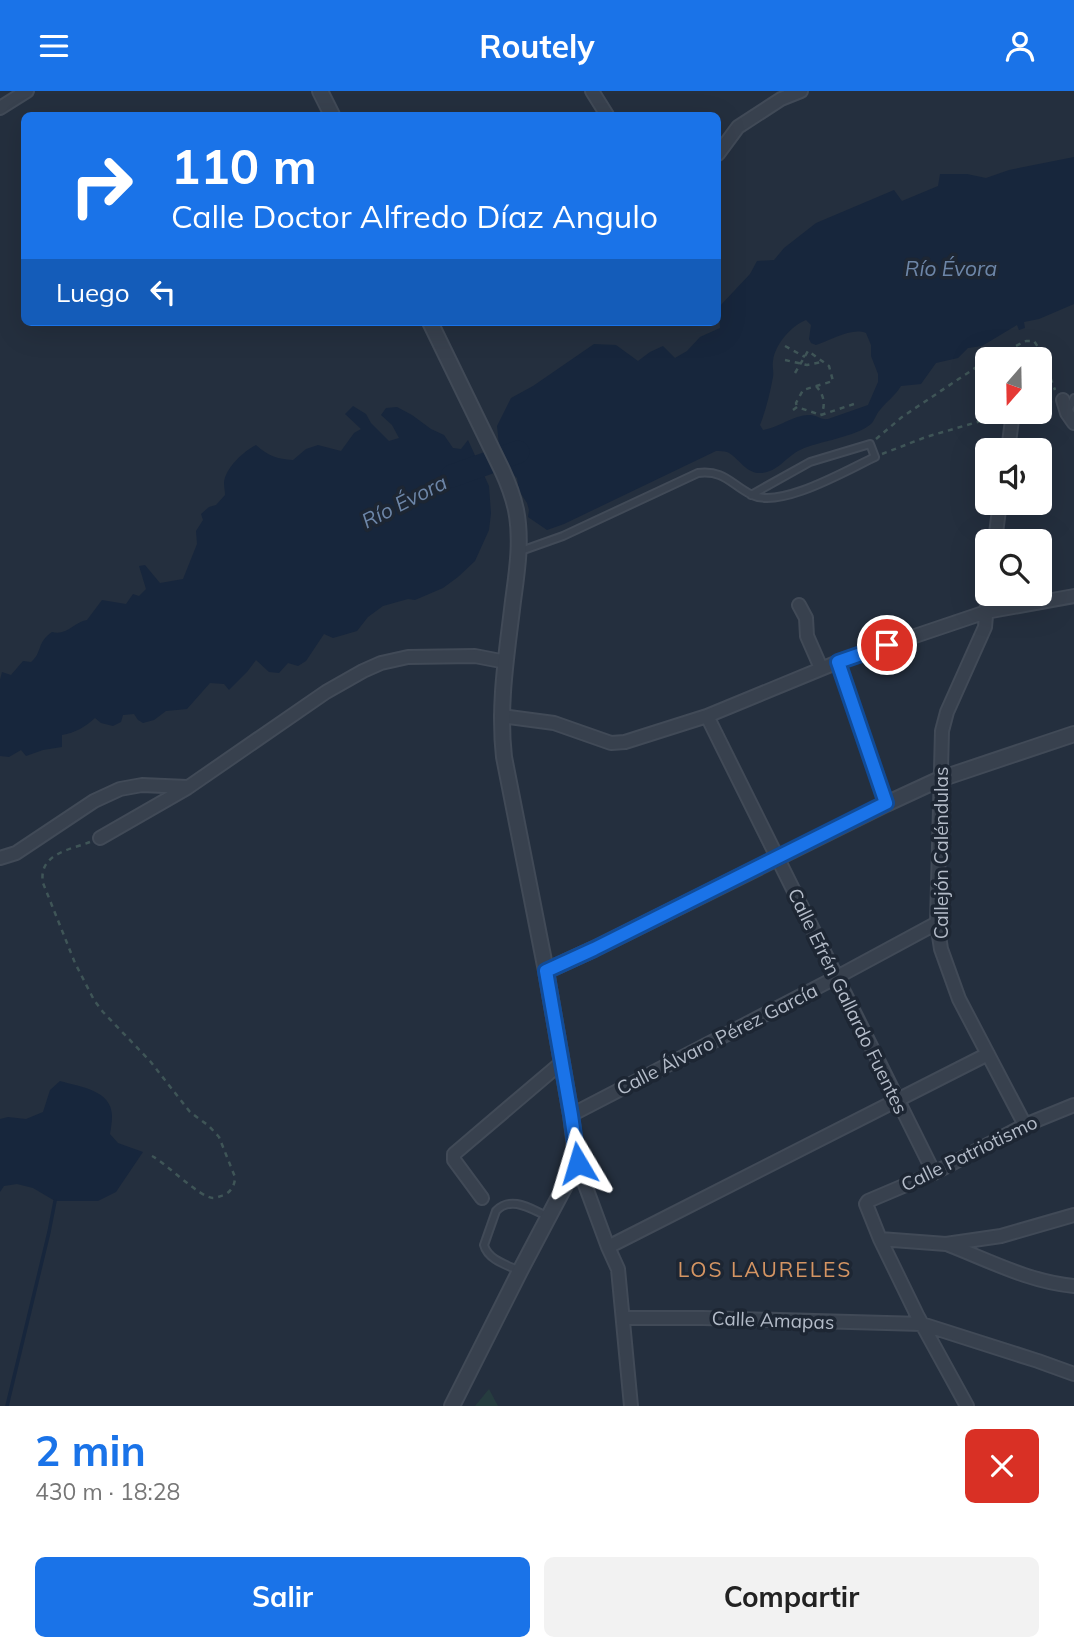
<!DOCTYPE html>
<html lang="es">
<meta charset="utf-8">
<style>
body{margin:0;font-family:Mulish,sans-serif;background:#f2f2f2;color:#222;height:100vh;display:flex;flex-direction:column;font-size:26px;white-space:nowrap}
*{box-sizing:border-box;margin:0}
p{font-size:23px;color:#767676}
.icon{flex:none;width:38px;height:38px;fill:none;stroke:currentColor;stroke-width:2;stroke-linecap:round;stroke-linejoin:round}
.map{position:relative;height:1315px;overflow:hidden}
.details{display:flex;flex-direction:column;background:#fff;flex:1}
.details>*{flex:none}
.hud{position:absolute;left:21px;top:21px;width:700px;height:214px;border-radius:10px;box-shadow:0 7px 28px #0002;background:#1a73e8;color:#fff;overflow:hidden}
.needle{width:46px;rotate:200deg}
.buttons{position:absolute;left:975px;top:256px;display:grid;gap:14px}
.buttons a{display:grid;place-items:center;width:77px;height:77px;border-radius:10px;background:#fff;box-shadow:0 7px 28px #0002;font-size:35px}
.pin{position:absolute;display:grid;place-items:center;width:60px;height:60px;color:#fff;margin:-30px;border:4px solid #fff;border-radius:50%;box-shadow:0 2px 7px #0007}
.me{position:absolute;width:77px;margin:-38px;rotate:353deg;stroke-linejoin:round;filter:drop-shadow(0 0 5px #0008)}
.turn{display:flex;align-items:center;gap:24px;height:147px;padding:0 35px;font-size:32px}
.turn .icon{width:91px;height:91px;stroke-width:2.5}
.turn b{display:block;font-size:49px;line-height:60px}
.then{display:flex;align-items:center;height:66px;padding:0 35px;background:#0003;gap:14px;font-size:26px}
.round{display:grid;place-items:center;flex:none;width:74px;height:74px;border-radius:10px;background:#f2f2f2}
.overview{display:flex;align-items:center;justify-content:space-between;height:119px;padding:0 35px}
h1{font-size:42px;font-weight:700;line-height:52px;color:#1a73e8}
.primary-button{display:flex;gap:14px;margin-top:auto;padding:14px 35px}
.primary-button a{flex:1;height:80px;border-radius:10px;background:#1a73e8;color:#fff;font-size:28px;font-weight:700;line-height:80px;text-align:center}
.primary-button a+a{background:#f2f2f2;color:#222}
header{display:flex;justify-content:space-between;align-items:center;height:91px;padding:0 35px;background:#1a73e8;color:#fff;font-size:32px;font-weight:700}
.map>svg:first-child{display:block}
.green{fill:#263c3f}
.water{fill:#17263c;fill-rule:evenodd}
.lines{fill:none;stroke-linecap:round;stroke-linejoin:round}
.stream{stroke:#17263c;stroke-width:3.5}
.river{stroke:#17263c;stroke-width:23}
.service-casing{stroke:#414a57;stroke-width:10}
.minor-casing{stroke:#414a57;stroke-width:16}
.tertiary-casing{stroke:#414a57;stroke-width:18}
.path{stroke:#3f5557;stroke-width:2.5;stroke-dasharray:5 5;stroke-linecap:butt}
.service{stroke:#38414e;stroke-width:6}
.minor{stroke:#38414e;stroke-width:12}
.tertiary{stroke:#38414e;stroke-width:14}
.route-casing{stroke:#114b97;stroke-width:18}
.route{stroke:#1a73e8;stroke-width:12}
.labels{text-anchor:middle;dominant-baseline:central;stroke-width:7;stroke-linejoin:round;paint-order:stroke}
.street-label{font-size:19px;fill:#b4bcc9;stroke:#1d2633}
.water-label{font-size:21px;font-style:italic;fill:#6d86a8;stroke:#1d2633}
.neighbourhood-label{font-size:21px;letter-spacing:2px;fill:#d59563;stroke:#1d2633}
</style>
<header><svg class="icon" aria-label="menu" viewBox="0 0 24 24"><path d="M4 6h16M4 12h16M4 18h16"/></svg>Routely<svg class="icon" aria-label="person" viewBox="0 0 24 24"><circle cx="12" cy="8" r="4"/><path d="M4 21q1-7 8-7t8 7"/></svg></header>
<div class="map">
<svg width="1074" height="1315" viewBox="0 0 1074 1315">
<rect width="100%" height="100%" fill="#242f3e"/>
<!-- green -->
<path class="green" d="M 489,1298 L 498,1315 L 475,1315 Z"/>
<!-- water -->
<path class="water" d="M 1074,66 L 1074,213 L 1039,228 L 1024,231 L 1025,237 L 1019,239 L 1017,234 L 982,255 L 968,257 L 958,267 L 936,272 L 921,293 L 901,295 C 895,305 887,310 880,319 C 876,323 875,329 871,333 C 856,346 819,350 800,359 C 785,366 777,383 758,382 C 745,381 738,366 727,361 C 724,360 720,360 716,360 L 564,433 L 547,439 L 528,426 L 529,419 L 527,412 L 519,400 L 517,387 L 510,381 L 499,354 L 497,335 L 511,307 L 533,295 L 594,253 L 616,254 L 638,270 L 650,261 L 663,255 L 675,267 L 687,260 L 700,246 L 720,237 L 719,216 L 750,183 L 757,170 L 774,169 L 784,157 L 816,132 L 894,99 L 902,110 L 938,95 L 940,83 L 967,83 L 986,87 L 1009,79 ZM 806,229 L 811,234 L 809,248 L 811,252 L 816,254 C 831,249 852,236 866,242 L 871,254 L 871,265 L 878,283 L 878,291 L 868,314 L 828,328 C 820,329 817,324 810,324 C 796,323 777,337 763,339 L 760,334 C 766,319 770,302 773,286 C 774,280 772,275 773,270 C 775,253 791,235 806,229 Z
M 353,315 L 366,323 L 371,332 L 389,350 L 399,347 L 392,334 L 381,324 L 386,317 L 397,316 L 412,324 L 431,338 L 444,344 L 453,357 L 461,358 L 468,349 L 489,395 L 491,422 L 489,439 L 475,470 L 458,486 L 443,497 L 415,509 L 408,508 L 383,515 L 368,526 L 357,540 L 333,547 L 324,543 L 306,570 L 298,575 L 288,572 L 279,582 L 269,581 L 256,569 L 247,581 L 229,599 L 224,593 L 210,592 L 187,618 L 166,620 L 154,629 L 143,632 L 138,629 L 134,623 L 123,624 L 121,631 L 113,635 L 101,632 L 95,627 C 85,636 75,642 62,644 L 62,656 L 43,659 L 26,665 L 21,659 L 9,666 L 0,665 L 0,589 L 2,581 L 11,584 L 23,570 L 31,571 C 43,561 36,552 52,541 C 67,545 74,531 87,529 L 102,509 L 126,513 L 133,503 L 139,505 L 146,498 L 139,475 L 145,474 L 160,492 L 183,488 L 197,453 L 196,440 L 203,429 L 201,423 L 209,416 L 216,414 L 225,404 C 225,400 224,396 224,392 C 225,377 244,360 256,354 C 268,365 277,368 293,369 L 306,358 L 318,354 L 341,360 L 354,342 L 361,338 L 345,323 Z
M 60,990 C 80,996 112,999 112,1025 C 112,1031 111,1037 110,1043 L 118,1052 L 143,1061 L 116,1101 L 98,1110 L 55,1110 L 33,1097 L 17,1093 L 4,1095 L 0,1101 L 0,1028 L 8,1026 L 26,1028 L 43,1021 L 50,999 Z"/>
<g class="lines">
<!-- stream -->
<path class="stream" d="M 7,1315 L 49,1141 L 55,1110"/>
<!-- river -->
<path class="river" d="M 452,385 L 518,361"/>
<defs>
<path id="service" d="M 1068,320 L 1074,307
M 518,461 L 563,445 L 698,382 C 725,379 730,393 752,404 C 781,418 847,379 875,366 L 870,353 L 810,371 L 751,404
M 520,1180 C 507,1174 488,1169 484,1154 L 496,1120 C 511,1104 531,1118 547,1125"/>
<path id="minor" d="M 592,0 L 607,24
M 0,17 L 27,0
M 718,63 L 738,36 L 781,8 L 801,0
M 1063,309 L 1067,322 L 1074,332
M 1008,359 L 1012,329
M 995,450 L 1000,411
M 988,502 L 985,536 L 947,621 L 942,640 L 937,832 L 941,858 L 959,908 L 1025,1034
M 799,514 L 806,527 L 807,545 L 821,577
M 838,571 L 886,713
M 501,625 L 554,632 L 611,652 L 625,651 L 707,625 L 838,571 L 986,521 L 1074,505
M 707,625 L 934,1082
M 100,747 L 187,697 L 326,601 L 363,580 L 381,572 L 408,566 L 475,565 L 506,571
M 0,767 L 16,762 L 94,710 L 120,698 L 142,694 L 187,696
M 571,1024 L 837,886 L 937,832
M 577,1072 L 608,1156 L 618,1178 L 631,1315
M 482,1107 L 454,1069 L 454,1063 L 561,972
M 880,1148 L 946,1153 L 1001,1145 L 1074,1124
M 949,1154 C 990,1170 1030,1191 1074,1195
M 608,1156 L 988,963
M 623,1227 L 703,1227 L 922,1233 L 1038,1270 L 1074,1283
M 967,1315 L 917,1224 L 880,1148 L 866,1113 L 868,1110 L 934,1082 L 1025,1034 L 1074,1014"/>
<path id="tertiary" d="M 320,0 L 332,24
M 430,231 L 502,379 C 508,392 513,405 516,419 C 522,449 517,481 513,510 C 507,562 498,613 504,666 L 546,880 L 571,1024 L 577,1072 L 520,1180 L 452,1315
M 546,880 L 594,858 L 886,713 L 940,688 L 1074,643"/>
</defs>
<!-- service casing -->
<use href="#service" class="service-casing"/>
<!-- minor casing -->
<use href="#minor" class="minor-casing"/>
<!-- tertiary casing -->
<use href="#tertiary" class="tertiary-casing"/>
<!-- path -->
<path class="path" d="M 785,255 L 805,266
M 989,268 L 1026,250 L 1034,250 L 1040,259 L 1055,299
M 785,269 L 807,274 L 822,271
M 795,282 L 808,260 L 829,275 L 833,290 L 803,299 L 796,312 L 797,316
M 816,295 C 824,304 826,313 821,324
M 1040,314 L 1052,310
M 793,319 L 797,316 L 821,324 L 854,313 L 856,313
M 876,348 L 902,326 L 987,269
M 882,363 L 926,346 L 991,327 L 1002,328
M 90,751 C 69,759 38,763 43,792 L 75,872 L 94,909 L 103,921 L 150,970 L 190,1021 L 209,1035 L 219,1046 L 235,1086 C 235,1094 231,1101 224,1104 C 220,1105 217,1107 213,1107 C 199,1106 167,1073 152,1065"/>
<!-- service -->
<use href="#service" class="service"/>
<!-- minor -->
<use href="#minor" class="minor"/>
<!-- tertiary -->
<use href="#tertiary" class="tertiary"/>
</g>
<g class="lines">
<defs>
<path id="route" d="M 578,1072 L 571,1024 L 546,880 L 594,858 L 886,712 L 838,571 L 887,554"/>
</defs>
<!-- route casing -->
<use href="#route" class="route-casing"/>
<!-- route -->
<use href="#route" class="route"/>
</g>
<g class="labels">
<!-- street labels -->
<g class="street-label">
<text transform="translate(941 762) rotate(-90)">Callejón Caléndulas</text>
<text transform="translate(848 910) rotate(64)">Calle Efrén Gallardo Fuentes</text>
<text transform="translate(717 948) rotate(-27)">Calle Álvaro Pérez García</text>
<text transform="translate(969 1062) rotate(-26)">Calle Patriotismo</text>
<text transform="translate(773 1229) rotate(2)">Calle Amapas</text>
</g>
<!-- water labels -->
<g class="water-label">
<text x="951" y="177">Río Évora</text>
<text transform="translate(404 410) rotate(-27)">Río Évora</text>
</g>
<!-- neighbourhood labels -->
<g class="neighbourhood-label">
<text x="765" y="1178">LOS LAURELES</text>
</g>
</g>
</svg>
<div class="buttons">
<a><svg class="needle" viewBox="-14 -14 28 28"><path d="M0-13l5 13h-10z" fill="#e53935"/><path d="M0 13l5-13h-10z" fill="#767676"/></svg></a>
<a><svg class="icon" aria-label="sound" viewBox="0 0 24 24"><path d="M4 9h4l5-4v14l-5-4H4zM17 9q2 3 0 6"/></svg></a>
<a><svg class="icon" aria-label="search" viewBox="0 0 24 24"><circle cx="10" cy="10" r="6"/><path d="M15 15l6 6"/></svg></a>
</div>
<div class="pin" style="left:887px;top:554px;background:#d93025"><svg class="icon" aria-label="arrive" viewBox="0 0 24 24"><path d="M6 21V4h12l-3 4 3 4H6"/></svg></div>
<svg class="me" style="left:578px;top:1072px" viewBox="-20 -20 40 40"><path d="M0-17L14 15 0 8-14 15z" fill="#1a73e8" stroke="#fff" stroke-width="4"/></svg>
<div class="hud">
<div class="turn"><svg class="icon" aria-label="right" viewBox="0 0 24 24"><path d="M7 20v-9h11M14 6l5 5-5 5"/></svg><div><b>110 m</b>Calle Doctor Alfredo Díaz Angulo</div></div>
<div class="then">Luego<svg class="icon" aria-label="left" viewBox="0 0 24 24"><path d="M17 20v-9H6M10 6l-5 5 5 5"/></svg></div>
</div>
</div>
<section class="details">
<div class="overview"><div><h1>2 min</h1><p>430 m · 18:28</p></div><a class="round" style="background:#d93025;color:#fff"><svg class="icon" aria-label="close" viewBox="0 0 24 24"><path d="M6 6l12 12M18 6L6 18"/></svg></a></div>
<div class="primary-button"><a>Salir</a><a>Compartir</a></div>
</section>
